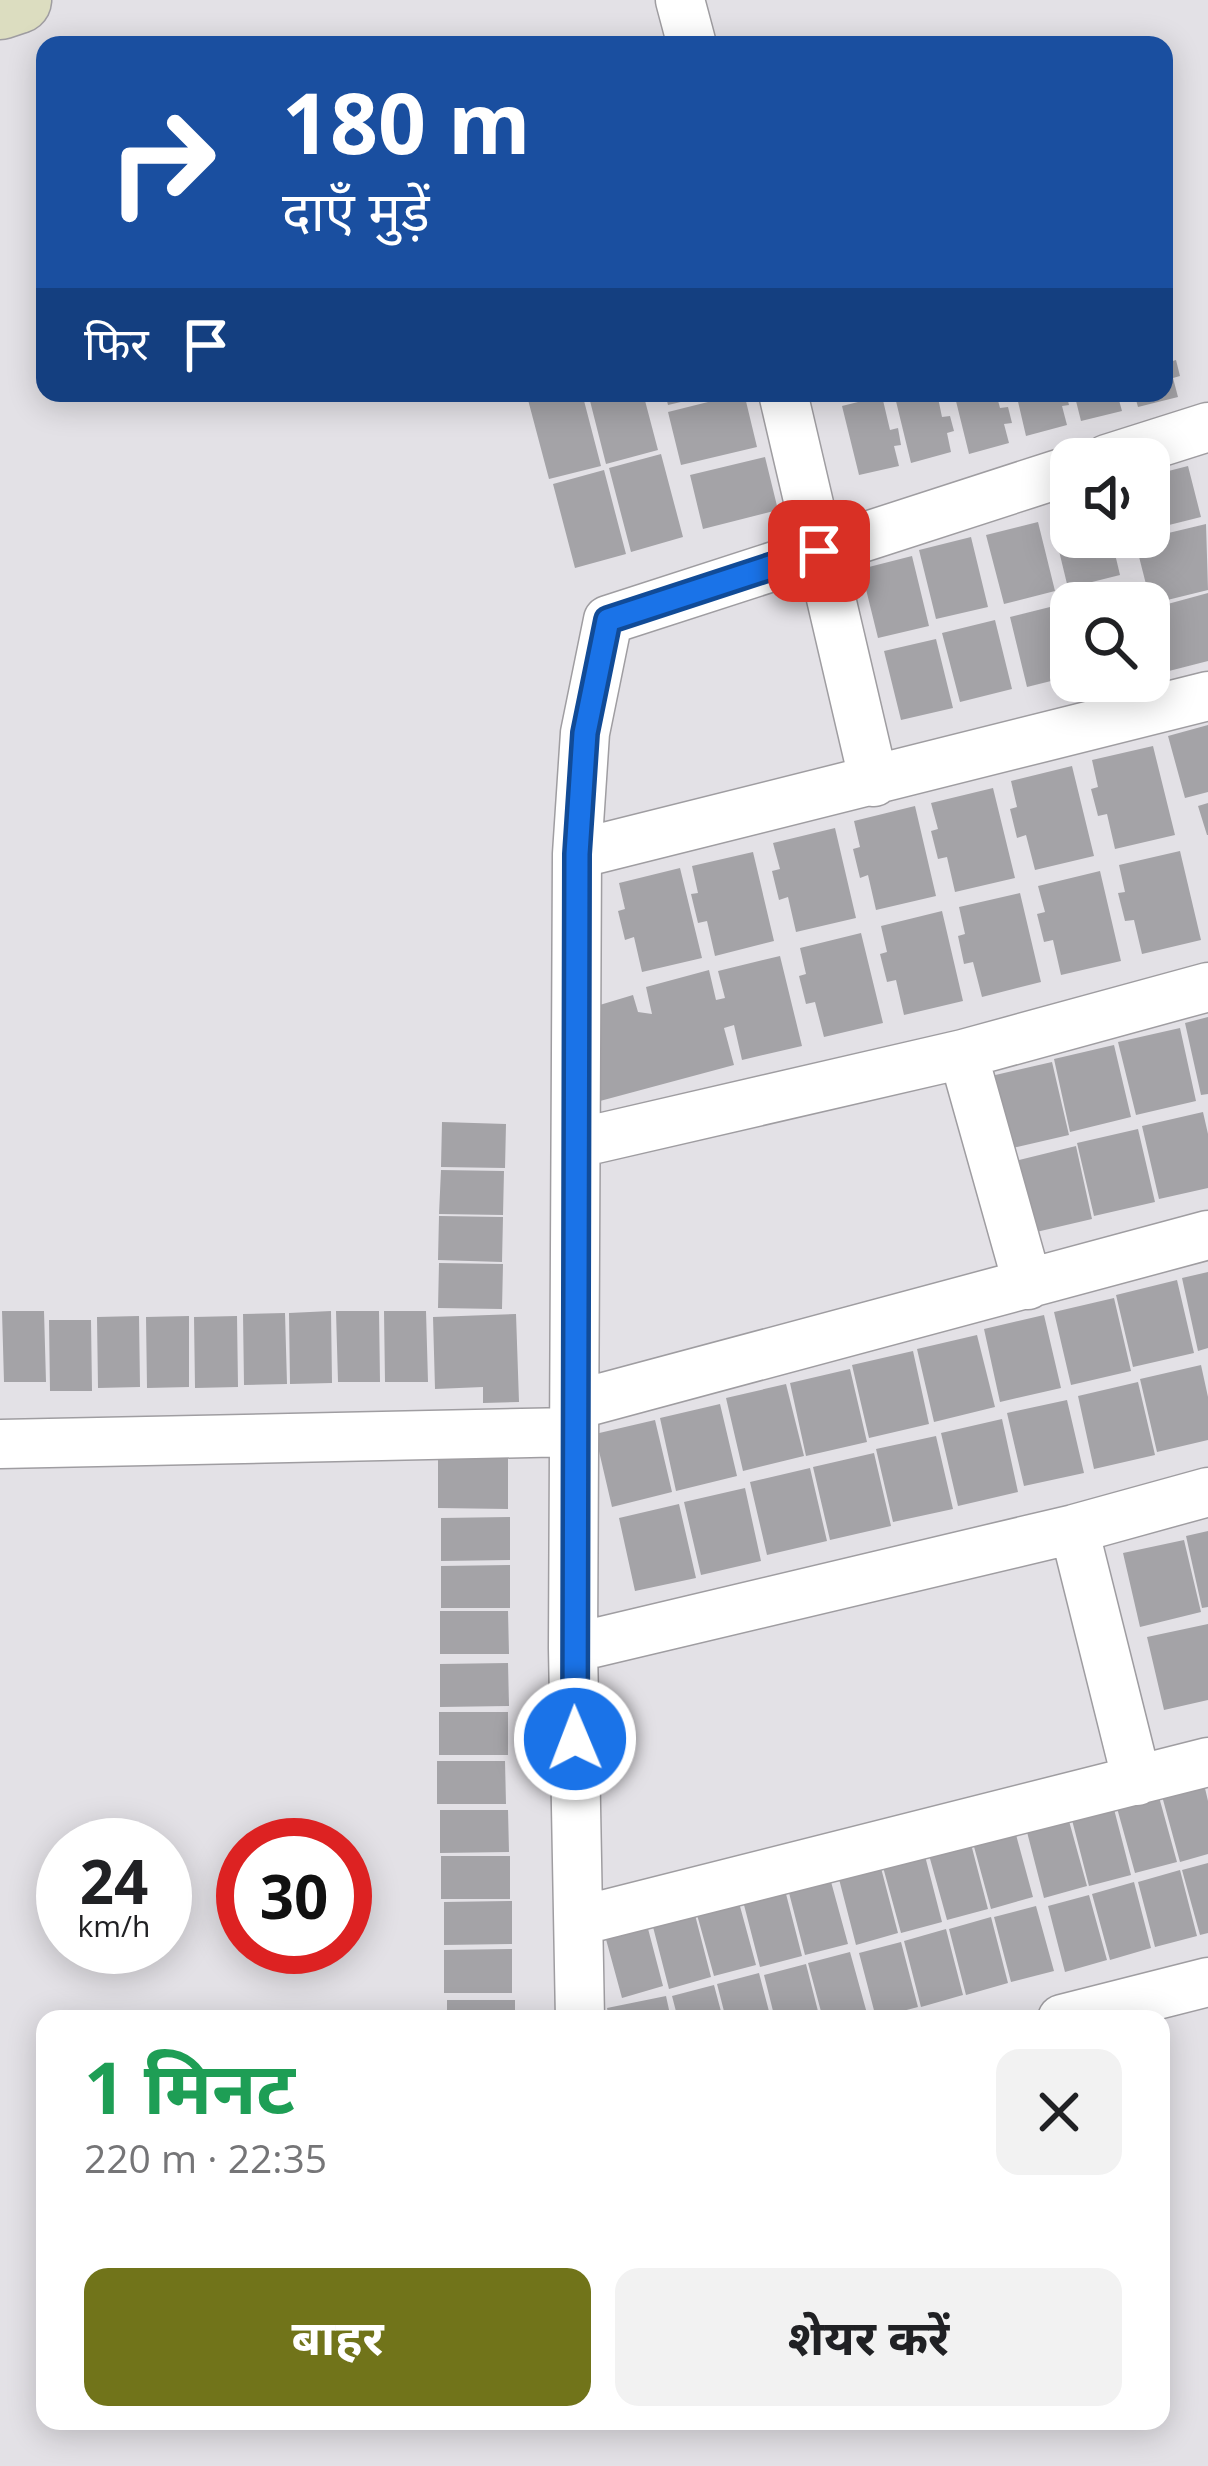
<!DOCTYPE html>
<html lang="hi">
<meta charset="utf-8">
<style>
body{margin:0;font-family:"Open Sans","Noto Sans Devanagari",sans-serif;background:#f2f2f2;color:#202124;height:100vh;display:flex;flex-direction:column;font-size:45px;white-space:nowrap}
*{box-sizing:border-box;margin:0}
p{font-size:39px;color:#757577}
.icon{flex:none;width:66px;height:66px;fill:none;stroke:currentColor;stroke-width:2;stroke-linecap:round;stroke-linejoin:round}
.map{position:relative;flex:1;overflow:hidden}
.drawer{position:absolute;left:36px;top:2010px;width:1134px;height:420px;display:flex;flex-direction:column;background:#fff;border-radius:24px;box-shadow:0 6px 30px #0003}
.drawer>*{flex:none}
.top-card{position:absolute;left:36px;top:36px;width:1137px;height:366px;border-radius:24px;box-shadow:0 6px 30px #0003;background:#1a4fa0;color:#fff;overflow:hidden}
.controls{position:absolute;left:1050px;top:438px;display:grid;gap:24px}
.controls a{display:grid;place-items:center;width:120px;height:120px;border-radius:24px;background:#fff;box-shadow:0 6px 30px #0003;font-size:60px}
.speed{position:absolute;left:36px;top:1818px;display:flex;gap:24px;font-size:60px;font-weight:700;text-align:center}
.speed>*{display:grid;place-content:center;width:156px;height:156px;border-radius:50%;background:#fff;box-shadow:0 6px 30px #0003;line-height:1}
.speed small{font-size:30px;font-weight:400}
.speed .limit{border:18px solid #d22;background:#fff;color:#111}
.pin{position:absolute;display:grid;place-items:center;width:102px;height:102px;color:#fff;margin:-51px;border-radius:24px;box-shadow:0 6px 18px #0006}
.me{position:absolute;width:132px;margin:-66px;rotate:359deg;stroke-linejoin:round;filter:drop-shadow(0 0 9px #0008)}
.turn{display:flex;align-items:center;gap:42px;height:252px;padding:0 48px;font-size:54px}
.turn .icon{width:156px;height:156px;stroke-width:2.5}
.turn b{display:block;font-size:84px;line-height:102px}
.then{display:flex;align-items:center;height:114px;padding:0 48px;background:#0003;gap:24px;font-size:45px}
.round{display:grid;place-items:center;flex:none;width:126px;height:126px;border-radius:24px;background:#f2f2f2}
.overview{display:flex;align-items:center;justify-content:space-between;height:204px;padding:0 48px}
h1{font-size:72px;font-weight:700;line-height:90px;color:#1e9e55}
.cta{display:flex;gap:24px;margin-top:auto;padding:24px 48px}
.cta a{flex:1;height:138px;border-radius:24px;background:#71741a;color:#fff;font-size:48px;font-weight:700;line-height:138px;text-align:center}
.cta a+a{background:#f2f2f2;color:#202124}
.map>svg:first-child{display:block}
.building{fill:#a4a3a7}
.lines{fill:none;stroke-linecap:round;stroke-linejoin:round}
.street-casing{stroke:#9f9da1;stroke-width:51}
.secondary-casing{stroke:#9f9da1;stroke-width:69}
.street{stroke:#fff;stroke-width:48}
.secondary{stroke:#dcddc0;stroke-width:66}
.route-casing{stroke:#114b97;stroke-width:30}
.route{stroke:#1a73e8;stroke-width:21}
</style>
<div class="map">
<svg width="1208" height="2466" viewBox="0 0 1208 2466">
<rect width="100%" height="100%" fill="#e3e1e6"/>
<!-- building -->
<path class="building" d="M 1164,348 L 1169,362 L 1176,360 L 1180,376 L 1173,378 L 1178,397 L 1138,407 L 1134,393 L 1164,393 Z
M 537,393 L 582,393 L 601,466 L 549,479 L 527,396 Z
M 588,393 L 643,393 L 658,450 L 606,464 Z
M 665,393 L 710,393 L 711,395 L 668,405 Z
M 744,393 L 757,447 L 681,465 L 668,412 Z
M 894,393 L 937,393 L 942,417 L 950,416 L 954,431 L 947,433 L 951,452 L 911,463 Z
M 954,393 L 996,393 L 1000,408 L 1008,407 L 1012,423 L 1004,424 L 1009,443 L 969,454 Z
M 1016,393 L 1066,393 L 1069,405 L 1062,406 L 1067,425 L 1026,436 Z
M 1074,393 L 1117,393 L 1122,411 L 1081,421 Z
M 882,396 L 890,430 L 898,428 L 901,445 L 894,446 L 899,466 L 859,475 L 842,406 Z
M 661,454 L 683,537 L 631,552 L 609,468 Z
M 765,457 L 778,510 L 703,529 L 690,475 Z
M 1188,466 L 1201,517 L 1149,530 L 1149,476 Z
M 604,470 L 626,554 L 575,568 L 553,484 Z
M 1071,513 L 1071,537 L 1111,537 L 1120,575 L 1068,588 L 1051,518 Z
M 1038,522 L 1055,591 L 1004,604 L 986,535 Z
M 1206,524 L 1208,590 L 1151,604 L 1135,541 Z
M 971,537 L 988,607 L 936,619 L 919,550 Z
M 912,556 L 929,626 L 878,638 L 861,569 Z
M 1127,588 L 1130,603 L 1072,603 L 1072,601 Z
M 1208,593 L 1208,661 L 1169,671 L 1153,608 Z
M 1062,604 L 1071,642 L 1071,676 L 1027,687 L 1010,617 Z
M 995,620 L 1012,689 L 960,702 L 942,633 Z
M 936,639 L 953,708 L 901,720 L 884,651 Z
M 1208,725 L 1208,792 L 1185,798 L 1168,736 Z
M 1153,746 L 1175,835 L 1115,849 L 1107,814 L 1098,816 L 1091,789 L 1098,787 L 1092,760 Z
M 1072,766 L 1094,856 L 1035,870 L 1026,835 L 1017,838 L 1010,809 L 1017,807 L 1011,781 Z
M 993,788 L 1015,878 L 955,892 L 947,857 L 938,859 L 931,831 L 938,829 L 931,803 Z
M 1208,803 L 1208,835 L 1207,835 L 1198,806 Z
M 915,806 L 936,896 L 876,910 L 868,875 L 860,878 L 853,849 L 860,847 L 854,821 Z
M 835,828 L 856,918 L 796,932 L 788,897 L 779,900 L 772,871 L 780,869 L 773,843 Z
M 1180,851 L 1201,940 L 1142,954 L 1134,920 L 1125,921 L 1118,893 L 1125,892 L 1119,865 Z
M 753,852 L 774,941 L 715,956 L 707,921 L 698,923 L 691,894 L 698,893 L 692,866 Z
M 680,868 L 702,958 L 642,972 L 634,937 L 625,940 L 618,911 L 625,909 L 619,883 Z
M 1100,871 L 1121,961 L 1061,975 L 1053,940 L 1044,942 L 1037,914 L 1045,912 L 1038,886 Z
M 1020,893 L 1041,982 L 982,997 L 973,962 L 964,964 L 958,936 L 965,934 L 959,907 Z
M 942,911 L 963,1001 L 904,1015 L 896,980 L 887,982 L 880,954 L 887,952 L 881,926 Z
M 861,933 L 883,1023 L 824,1037 L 815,1002 L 806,1004 L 799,976 L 806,974 L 800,948 Z
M 780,956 L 802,1046 L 742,1060 L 734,1025 L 724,1028 L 734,1065 L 600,1101 L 593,1007 L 633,995 L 638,1012 L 652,1014 L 646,987 L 709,970 L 716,1000 L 725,998 L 718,971 Z
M 1208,1017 L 1208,1094 L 1201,1095 L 1185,1023 Z
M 1180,1028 L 1196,1101 L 1136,1115 L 1118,1042 Z
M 1114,1045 L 1131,1117 L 1070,1132 L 1054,1059 Z
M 1052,1062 L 1069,1135 L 1008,1149 L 991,1076 Z
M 1203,1112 L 1208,1134 L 1208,1188 L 1159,1199 L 1142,1126 Z
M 442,1122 L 506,1124 L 505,1168 L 441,1167 Z
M 1138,1129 L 1155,1202 L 1094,1216 L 1077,1143 Z
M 1076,1146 L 1092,1219 L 1032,1233 L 1015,1161 Z
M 441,1170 L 504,1171 L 503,1215 L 439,1214 Z
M 439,1216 L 503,1217 L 502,1262 L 438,1260 Z
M 439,1263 L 503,1264 L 502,1309 L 438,1308 Z
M 1208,1272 L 1208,1348 L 1198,1351 L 1182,1278 Z
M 1177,1280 L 1194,1353 L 1133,1367 L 1116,1295 Z
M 1114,1298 L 1131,1371 L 1071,1385 L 1054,1312 Z
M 2,1311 L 44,1311 L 46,1382 L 4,1382 Z
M 331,1311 L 332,1383 L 290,1384 L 289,1313 Z
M 336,1311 L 379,1311 L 380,1382 L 338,1382 Z
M 384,1311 L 426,1311 L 428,1382 L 385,1382 Z
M 285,1313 L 287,1384 L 244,1385 L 243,1314 Z
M 516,1314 L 519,1402 L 483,1403 L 483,1387 L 435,1389 L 433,1317 Z
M 1044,1315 L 1061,1388 L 1000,1402 L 984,1329 Z
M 139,1316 L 140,1387 L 98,1388 L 97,1317 Z
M 189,1316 L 189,1387 L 147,1388 L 146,1317 Z
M 237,1316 L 238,1387 L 195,1388 L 194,1317 Z
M 49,1320 L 91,1320 L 92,1391 L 50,1391 Z
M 977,1335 L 995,1407 L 934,1422 L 917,1349 Z
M 913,1351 L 929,1424 L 869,1438 L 852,1365 Z
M 1201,1365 L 1208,1397 L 1208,1440 L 1157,1452 L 1140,1379 Z
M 850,1369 L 867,1442 L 806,1456 L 790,1383 Z
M 1138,1382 L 1155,1455 L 1094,1469 L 1078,1396 Z
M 786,1384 L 804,1456 L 743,1471 L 726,1398 Z
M 1067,1400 L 1084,1473 L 1024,1486 L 1007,1413 Z
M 720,1404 L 737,1476 L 676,1491 L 660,1418 Z
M 1002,1419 L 1018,1492 L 958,1506 L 941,1433 Z
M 655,1420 L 672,1492 L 612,1507 L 595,1434 Z
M 936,1436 L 953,1509 L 893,1522 L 876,1449 Z
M 874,1453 L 891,1526 L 830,1540 L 813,1467 Z
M 438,1454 L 508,1454 L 508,1509 L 438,1508 Z
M 810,1468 L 827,1541 L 767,1555 L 750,1482 Z
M 745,1488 L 761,1561 L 701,1575 L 684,1502 Z
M 679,1504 L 696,1578 L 635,1591 L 619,1518 Z
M 510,1517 L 510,1560 L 441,1561 L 441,1518 Z
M 1208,1531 L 1208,1607 L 1202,1608 L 1186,1536 Z
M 1184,1540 L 1201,1612 L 1140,1627 L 1123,1553 Z
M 510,1565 L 510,1608 L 441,1608 L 441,1566 Z
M 440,1611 L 508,1611 L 509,1654 L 440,1654 Z
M 1208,1624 L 1208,1700 L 1164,1710 L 1147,1637 Z
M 508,1663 L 509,1706 L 440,1707 L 440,1664 Z
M 439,1712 L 508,1712 L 508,1755 L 439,1755 Z
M 437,1761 L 505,1761 L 506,1804 L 437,1804 Z
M 1204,1784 L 1208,1801 L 1208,1854 L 1180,1862 L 1162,1796 Z
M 1159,1797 L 1177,1862 L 1135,1873 L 1117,1808 Z
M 1114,1809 L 1131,1875 L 1089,1886 L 1072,1820 Z
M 440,1810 L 508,1810 L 509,1852 L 440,1853 Z
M 1069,1821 L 1087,1886 L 1044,1898 L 1027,1832 Z
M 1015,1831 L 1033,1897 L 991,1909 L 973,1843 Z
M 971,1844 L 988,1909 L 947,1920 L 929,1855 Z
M 441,1856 L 510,1856 L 510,1899 L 441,1899 Z
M 925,1856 L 942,1922 L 901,1933 L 883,1867 Z
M 1208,1863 L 1208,1933 L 1200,1935 L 1182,1870 Z
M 881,1868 L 898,1933 L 856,1945 L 839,1879 Z
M 1180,1870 L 1197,1936 L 1155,1947 L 1138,1882 Z
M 830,1878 L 848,1944 L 805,1955 L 788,1889 Z
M 1134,1882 L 1151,1948 L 1110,1960 L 1092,1894 Z
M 785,1890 L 802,1956 L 760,1967 L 743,1901 Z
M 1089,1895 L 1107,1960 L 1065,1972 L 1048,1906 Z
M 738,1899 L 756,1965 L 714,1976 L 696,1911 Z
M 512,1901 L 512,1944 L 444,1945 L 444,1902 Z
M 1036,1906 L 1054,1971 L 1011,1982 L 994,1917 Z
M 694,1911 L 711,1977 L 669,1989 L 652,1923 Z
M 991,1917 L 1008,1983 L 966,1995 L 949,1929 Z
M 646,1921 L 663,1986 L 622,1998 L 604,1932 Z
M 946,1929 L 963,1995 L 921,2007 L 904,1941 Z
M 901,1942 L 918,2007 L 876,2018 L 859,1953 Z
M 512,1949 L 512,1993 L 444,1993 L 444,1950 Z
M 850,1952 L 868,2017 L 823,2019 L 808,1963 Z
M 806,1964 L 820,2019 L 775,2019 L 764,1975 Z
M 759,1973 L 771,2019 L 726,2019 L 717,1984 Z
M 714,1985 L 723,2019 L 678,2019 L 672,1996 Z
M 666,1996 L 671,2019 L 609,2019 L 607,2008 Z
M 447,2000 L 515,2000 L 515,2019 L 447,2019 Z"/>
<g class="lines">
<defs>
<path id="street" d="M 680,0 L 692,45
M 783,393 L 874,782
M 1107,459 L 1208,427
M 577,854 L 1208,696
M 963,1054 L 1028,1285
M 578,1143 L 963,1054 L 1208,987
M 575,1405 L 1208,1235
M 0,1444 L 574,1432
M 1074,1529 L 1137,1781
M 573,1648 L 1074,1529 L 1208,1492
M 579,1921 L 1208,1762
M 580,2019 L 573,1648 L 577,854 L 585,733 L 608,620 L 1071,470
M 1062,2019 L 1208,1982"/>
<path id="secondary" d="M 0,6 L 18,0"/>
</defs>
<!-- street casing -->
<use href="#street" class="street-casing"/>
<!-- secondary casing -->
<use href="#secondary" class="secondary-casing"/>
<!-- street -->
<use href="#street" class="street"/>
<!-- secondary -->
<use href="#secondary" class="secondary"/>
</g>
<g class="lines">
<defs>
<path id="route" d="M 575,1739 L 577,854 L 585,733 L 608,620 L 819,551"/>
</defs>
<!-- route casing -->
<use href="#route" class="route-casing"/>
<!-- route -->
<use href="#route" class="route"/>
</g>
</svg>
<div class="controls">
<a><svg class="icon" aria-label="sound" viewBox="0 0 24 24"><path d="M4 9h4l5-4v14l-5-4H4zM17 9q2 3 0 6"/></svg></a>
<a><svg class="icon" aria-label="search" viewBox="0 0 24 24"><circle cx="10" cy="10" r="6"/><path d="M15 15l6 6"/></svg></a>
</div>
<div class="speed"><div>24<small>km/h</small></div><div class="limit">30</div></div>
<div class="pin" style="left:819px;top:551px;background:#d93025"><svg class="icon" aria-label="arrive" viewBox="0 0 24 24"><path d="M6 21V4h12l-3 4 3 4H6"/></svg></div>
<svg class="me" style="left:575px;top:1739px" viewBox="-20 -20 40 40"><circle r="17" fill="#1a73e8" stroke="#fff" stroke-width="3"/><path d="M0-11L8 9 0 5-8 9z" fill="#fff"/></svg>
<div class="top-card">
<div class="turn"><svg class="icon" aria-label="right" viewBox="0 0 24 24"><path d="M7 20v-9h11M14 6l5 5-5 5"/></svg><div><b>180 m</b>दाएँ मुड़ें</div></div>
<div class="then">फिर<svg class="icon" aria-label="arrive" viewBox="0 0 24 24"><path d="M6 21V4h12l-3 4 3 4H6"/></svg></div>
</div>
<section class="drawer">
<div class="overview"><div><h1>1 मिनट</h1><p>220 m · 22:35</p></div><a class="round"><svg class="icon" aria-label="close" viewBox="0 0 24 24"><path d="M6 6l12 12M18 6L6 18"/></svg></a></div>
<div class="cta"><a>बाहर</a><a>शेयर करें</a></div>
</section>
</div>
